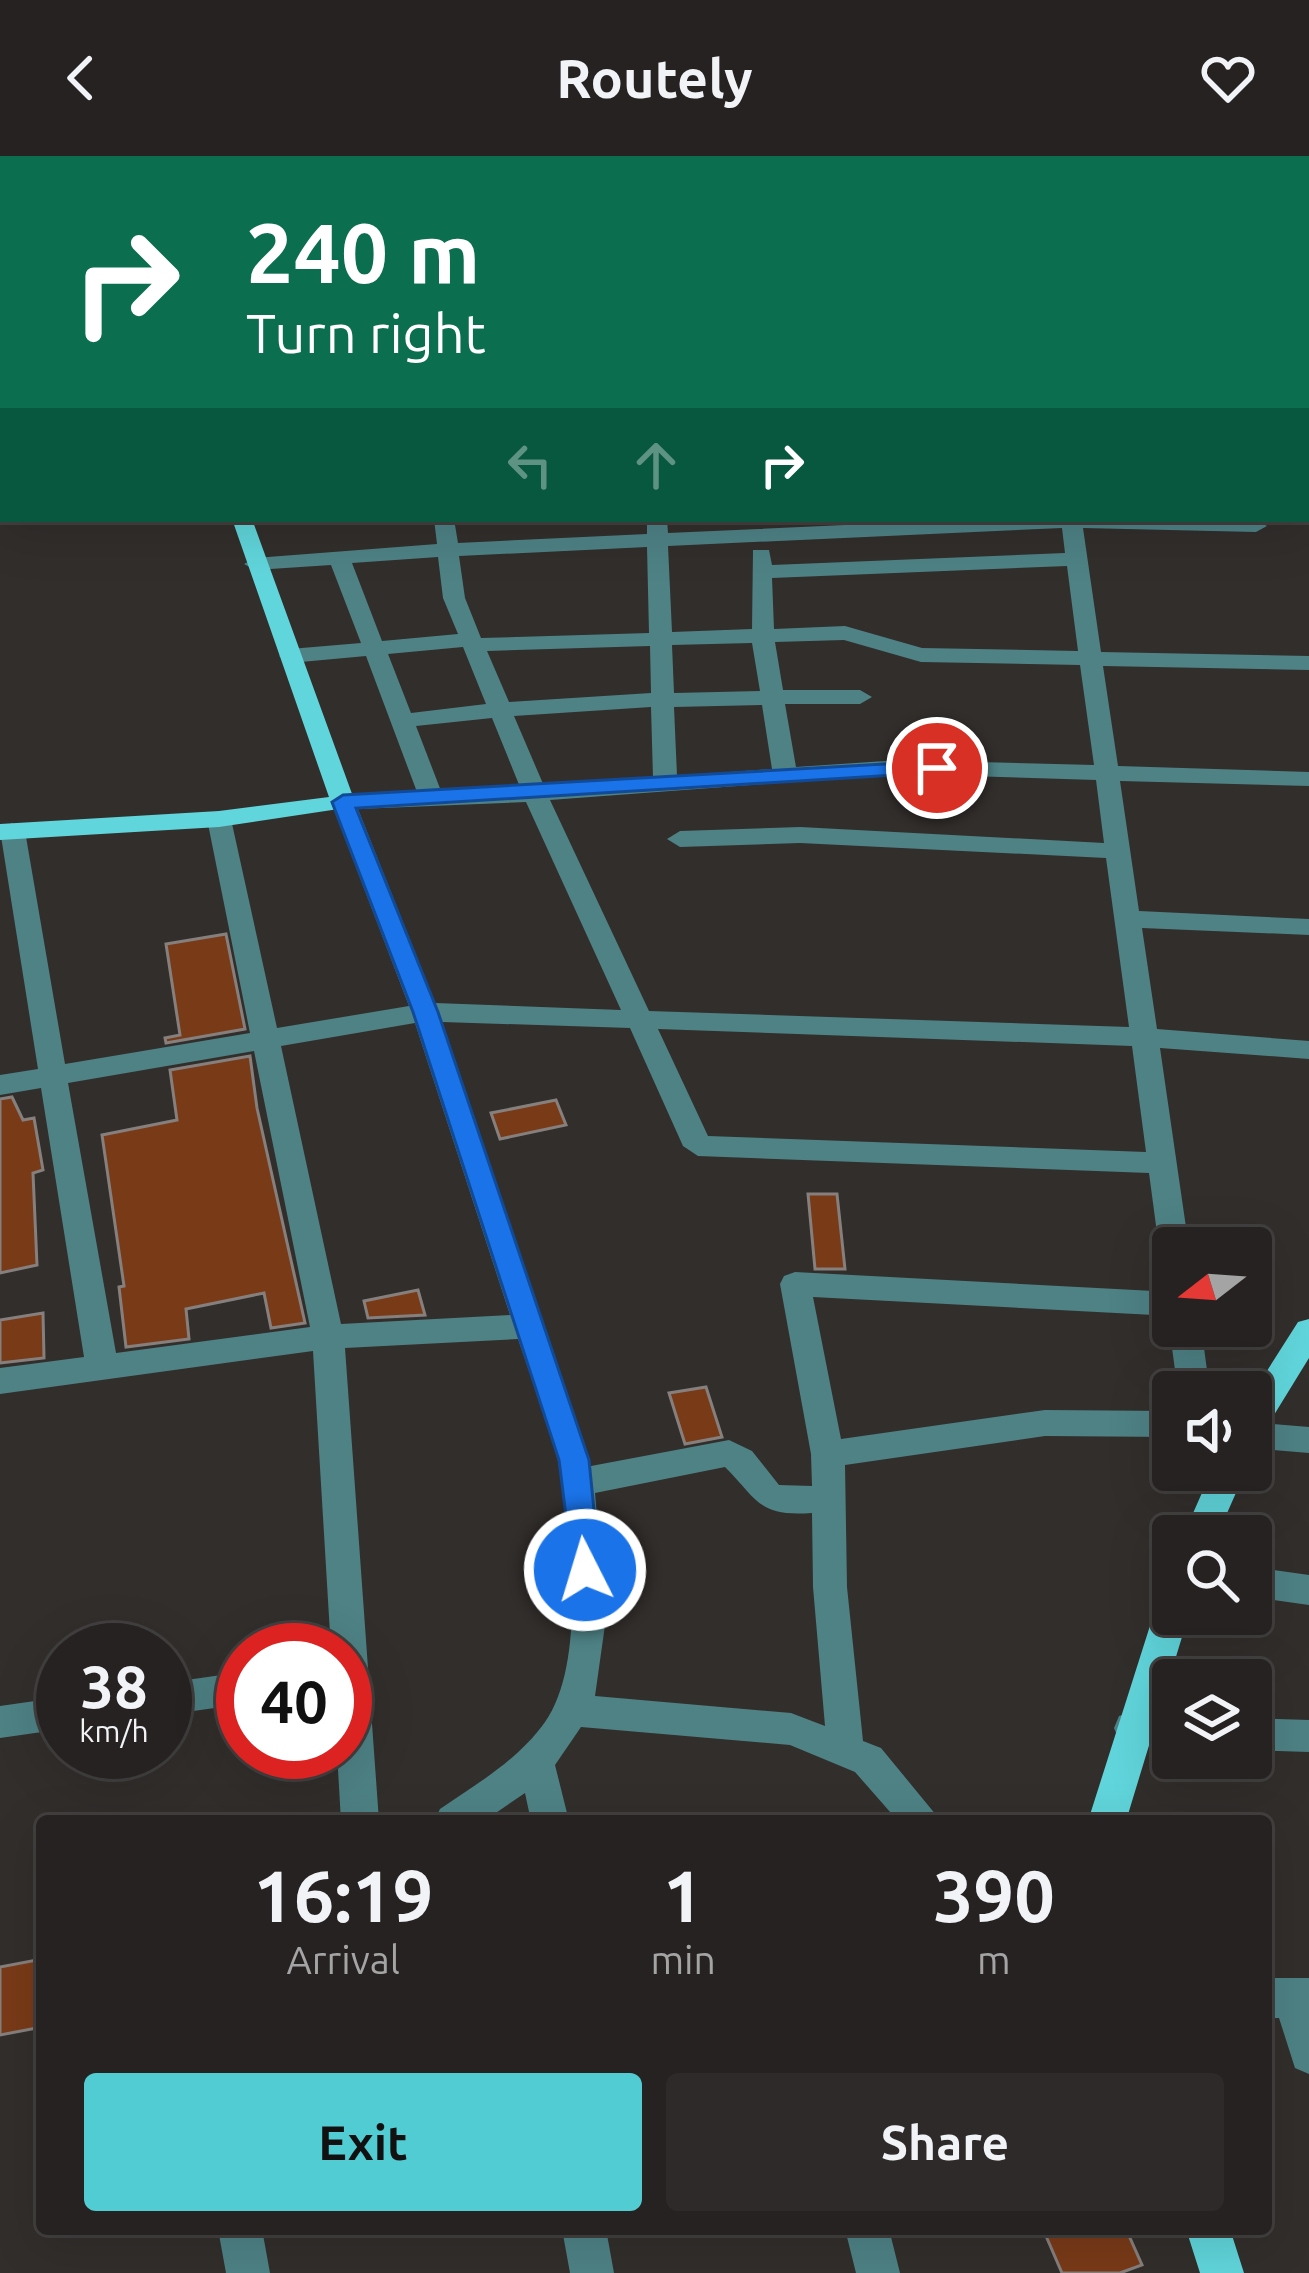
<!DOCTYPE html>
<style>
body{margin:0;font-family:Ubuntu,sans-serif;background:#2e2a2a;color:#f1f3f6;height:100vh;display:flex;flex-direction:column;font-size:45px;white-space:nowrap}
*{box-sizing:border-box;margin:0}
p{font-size:39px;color:#a4a4a5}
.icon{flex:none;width:66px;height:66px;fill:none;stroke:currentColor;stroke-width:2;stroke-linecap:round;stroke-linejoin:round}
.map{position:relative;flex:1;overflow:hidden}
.panel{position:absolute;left:36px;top:1659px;width:1236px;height:420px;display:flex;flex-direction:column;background:#262221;border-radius:12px;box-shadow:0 12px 48px #0002,0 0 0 3px #423f3f}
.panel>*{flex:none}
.top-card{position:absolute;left:0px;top:0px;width:1311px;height:366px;box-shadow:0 12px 48px #0002,0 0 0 3px #423f3f;background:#0b6e4f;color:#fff;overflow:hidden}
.needle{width:78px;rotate:253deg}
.controls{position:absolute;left:1152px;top:1071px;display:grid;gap:24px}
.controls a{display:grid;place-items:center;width:120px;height:120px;border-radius:12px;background:#262221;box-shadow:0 12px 48px #0002,0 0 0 3px #423f3f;font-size:60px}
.speed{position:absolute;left:36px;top:1467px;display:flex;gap:24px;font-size:60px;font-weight:700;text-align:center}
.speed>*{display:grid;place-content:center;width:156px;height:156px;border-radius:50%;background:#262221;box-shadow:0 12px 48px #0002,0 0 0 3px #423f3f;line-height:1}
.speed small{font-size:30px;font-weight:400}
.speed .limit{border:18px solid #d22;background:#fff;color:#111}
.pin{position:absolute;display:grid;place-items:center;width:102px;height:102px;color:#fff;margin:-51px;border:6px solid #fff;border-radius:50%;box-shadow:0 3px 12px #0007}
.me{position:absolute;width:132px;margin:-66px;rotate:355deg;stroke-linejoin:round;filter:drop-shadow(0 0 9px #0008)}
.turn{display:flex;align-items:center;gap:42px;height:252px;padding:0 48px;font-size:54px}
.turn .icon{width:156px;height:156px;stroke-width:2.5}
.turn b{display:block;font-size:84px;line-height:102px}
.lanes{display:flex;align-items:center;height:114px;padding:0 48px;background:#0003;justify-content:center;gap:60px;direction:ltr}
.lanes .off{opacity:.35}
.eta{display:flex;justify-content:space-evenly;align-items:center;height:204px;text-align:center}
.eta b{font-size:72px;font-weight:700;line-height:84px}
.primary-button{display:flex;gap:24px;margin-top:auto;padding:24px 48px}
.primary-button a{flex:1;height:138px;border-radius:12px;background:#51ccd2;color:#111;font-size:48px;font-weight:700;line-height:138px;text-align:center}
.primary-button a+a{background:#2e2a2a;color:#f1f3f6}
header{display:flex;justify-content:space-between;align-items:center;height:156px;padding:0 48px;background:#262221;font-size:54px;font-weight:700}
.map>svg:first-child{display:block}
.building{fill:#793a18;stroke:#857f7d;stroke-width:3}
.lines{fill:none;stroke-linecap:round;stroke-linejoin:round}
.minor{fill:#4e8285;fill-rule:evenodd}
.major{fill:#60d5db;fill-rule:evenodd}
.route{fill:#1a73e8;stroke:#114b97;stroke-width:3}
</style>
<header><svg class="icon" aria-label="back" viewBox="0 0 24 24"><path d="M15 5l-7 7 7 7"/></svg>Routely<svg class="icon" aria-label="heart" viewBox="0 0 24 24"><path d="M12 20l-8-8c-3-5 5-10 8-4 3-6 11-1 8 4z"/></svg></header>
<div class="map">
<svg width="1309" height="2117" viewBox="0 0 1309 2117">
<rect width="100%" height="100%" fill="#322e2c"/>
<!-- building -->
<path class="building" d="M 226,778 L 245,873 L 166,887 L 165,882 L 180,879 L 166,788 Z
M 250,900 L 257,952 L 305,1167 L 271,1172 L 264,1137 L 186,1153 L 189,1183 L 126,1191 L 119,1131 L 124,1130 L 102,979 L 177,964 L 170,914 Z
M 12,941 L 23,964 L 34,962 L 43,1014 L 33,1017 L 37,1109 L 0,1117 L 0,943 Z
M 556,944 L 566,969 L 500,983 L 491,957 Z
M 808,1038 L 837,1038 L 845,1113 L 815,1113 Z
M 418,1134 L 425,1159 L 368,1162 L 364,1145 Z
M 43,1157 L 44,1202 L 0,1207 L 0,1164 Z
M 706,1231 L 722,1281 L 685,1288 L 669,1237 Z
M 42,1803 L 42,1871 L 0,1879 L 0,1811 Z
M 1043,2073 L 1126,2073 L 1142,2109 L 1120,2117 L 1062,2117 Z"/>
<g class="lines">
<!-- minor -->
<path class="minor" d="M 640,0 L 656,0 L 657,3 L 641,3 Z
M 862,0 L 878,0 L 878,3 L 862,3 Z
M 956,0 L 972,0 L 973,3 L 957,3 Z
M 0,25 L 3,25 L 3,35 L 0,35 Z
M 0,50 L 3,50 L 3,60 L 0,60 Z
M 0,76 L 3,76 L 3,86 L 0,86 Z
M 1308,80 L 1309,80 L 1309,91 L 1308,91 Z
M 434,363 L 454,363 L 458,387 L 647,378 L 647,363 L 667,363 L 668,377 L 978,363 L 1231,363 L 1256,364 L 1267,370 L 1256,376 L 1083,372 L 1101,496 L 1309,500 L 1309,514 L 1103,510 L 1118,610 L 1309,616 L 1309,630 L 1120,625 L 1139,755 L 1309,763 L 1309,779 L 1142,772 L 1157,873 L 1309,885 L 1309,903 L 1160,892 L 1189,1092 L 1173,1092 L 1173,1103 L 1159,1092 L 1149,1017 L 698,1000 L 683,990 L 630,872 L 442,866 L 591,1310 L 729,1284 L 752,1295 L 779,1329 L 812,1330 L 811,1298 L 780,1128 L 784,1120 L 795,1116 L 1173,1136 L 1173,1160 L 813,1141 L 841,1283 L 1045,1254 L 1173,1255 L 1173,1281 L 1045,1280 L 845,1309 L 847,1431 L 863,1585 L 881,1592 L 941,1665 L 898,1665 L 855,1616 L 790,1589 L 581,1571 L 555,1609 L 569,1665 L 531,1665 L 525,1637 L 484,1665 L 434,1665 L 440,1653 C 478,1627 518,1604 545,1566 C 587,1507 571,1372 558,1305 C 549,1264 531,1223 518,1183 L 345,1192 L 379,1665 L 341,1665 L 337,1596 L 345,1596 L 345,1494 L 331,1494 L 313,1195 L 0,1238 L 0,1212 L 84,1201 L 41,932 L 0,939 L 0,919 L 38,913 L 0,674 L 12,667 L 25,675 L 65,908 L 250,877 L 207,663 L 219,655 L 231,663 L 277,872 L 409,850 L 331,646 L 343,639 L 417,636 L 366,500 L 290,507 L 279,500 L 290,493 L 361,487 L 331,409 L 255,414 L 244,408 L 255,402 L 437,388 ZM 1062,372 L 1065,397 L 772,409 L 769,394 L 753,394 L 752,473 L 672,476 L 668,390 ZM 647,391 L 649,477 L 481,482 L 465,442 L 459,400 ZM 438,401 L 443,442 L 458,478 L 382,485 L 352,407 ZM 1067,410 L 1078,495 L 922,492 L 845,470 L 774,473 L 772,422 ZM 844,484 L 921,506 L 1080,509 L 1094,609 L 900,604 L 796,611 L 785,548 L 860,548 L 872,541 L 860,534 L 783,534 L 775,486 ZM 752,487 L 760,535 L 674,537 L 672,489 ZM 650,490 L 651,537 L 509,546 L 487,495 ZM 463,491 L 486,548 L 411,557 L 388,498 ZM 762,549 L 772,613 L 677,620 L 674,551 ZM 651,551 L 653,622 L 544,630 L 514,560 ZM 492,562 L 520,631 L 441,635 L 416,570 ZM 900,618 L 1096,624 L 1104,687 L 800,671 L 680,675 L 667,683 L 680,691 L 800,687 L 1106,702 L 1129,871 L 649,855 L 550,644 ZM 526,646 L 621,854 L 435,847 L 358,653 ZM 415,867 L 510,1159 L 341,1168 L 281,890 ZM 658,873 L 1132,890 L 1146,996 L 708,980 ZM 254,895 L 310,1171 L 116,1197 L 68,927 ZM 725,1311 C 758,1344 758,1361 812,1357 L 813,1431 L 825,1570 L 791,1557 L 595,1540 L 606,1462 L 595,1337 Z
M 1173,1163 L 1173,1170 L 1201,1170 L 1210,1236 L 1178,1236 L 1169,1170 Z
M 1251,1266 L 1309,1271 L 1309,1297 L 1251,1292 Z
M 1251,1411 L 1309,1419 L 1309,1449 L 1251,1441 Z
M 243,1516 L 243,1548 L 165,1559 L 165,1527 Z
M 63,1541 L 63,1573 L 0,1582 L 0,1550 Z
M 1132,1556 L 1173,1558 L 1173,1590 L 1119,1584 L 1114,1572 L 1119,1560 Z
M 1251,1562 L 1309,1564 L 1309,1596 L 1251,1594 Z
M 1266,1822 L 1309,1822 L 1309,1918 L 1295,1912 L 1279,1862 L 1266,1862 Z
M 218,2073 L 262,2073 L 270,2117 L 226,2117 Z
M 562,2073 L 606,2073 L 614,2117 L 570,2117 Z
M 845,2073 L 889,2073 L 900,2117 L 856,2117 Z"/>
<!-- major -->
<path class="major" d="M 125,0 L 141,0 L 141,3 L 125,3 Z
M 232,363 L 252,363 L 355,646 L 352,651 L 219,671 L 0,684 L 0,668 L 219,655 L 329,641 Z
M 1309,1163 L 1309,1202 L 1263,1277 L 1251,1281 L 1251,1240 L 1298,1166 Z
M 1212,1314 L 1246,1314 L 1217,1380 L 1183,1380 Z
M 1173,1439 L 1173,1458 L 1189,1458 L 1126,1665 L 1088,1665 L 1155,1454 L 1161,1443 Z
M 1186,2073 L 1230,2073 L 1244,2117 L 1200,2117 Z"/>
</g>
<!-- route -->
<path class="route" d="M 937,605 L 948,612 L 944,616 L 356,652 L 438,856 L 589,1304 L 600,1414 L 596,1424 L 585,1428 L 574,1424 L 559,1304 L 413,856 L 332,646 L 343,639 Z"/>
</svg>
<div class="controls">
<a><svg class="needle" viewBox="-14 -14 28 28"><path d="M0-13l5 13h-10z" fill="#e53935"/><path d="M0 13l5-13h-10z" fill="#a4a4a5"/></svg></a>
<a><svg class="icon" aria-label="sound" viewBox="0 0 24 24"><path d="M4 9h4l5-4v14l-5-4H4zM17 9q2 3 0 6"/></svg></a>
<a><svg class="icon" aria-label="search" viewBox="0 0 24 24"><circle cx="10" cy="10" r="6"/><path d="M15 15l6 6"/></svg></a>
<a><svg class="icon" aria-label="layers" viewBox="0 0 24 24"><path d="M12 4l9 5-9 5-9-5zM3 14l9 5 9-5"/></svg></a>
</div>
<div class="speed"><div>38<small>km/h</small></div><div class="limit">40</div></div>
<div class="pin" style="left:937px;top:612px;background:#d93025"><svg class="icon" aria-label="arrive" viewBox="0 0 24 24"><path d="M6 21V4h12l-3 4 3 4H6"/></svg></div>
<svg class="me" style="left:585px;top:1414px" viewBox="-20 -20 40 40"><circle r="17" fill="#1a73e8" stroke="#fff" stroke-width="3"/><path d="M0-11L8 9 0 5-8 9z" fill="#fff"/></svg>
<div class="top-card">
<div class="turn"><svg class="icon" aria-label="right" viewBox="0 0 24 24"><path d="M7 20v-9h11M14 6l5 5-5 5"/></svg><div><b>240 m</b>Turn right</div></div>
<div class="lanes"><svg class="icon off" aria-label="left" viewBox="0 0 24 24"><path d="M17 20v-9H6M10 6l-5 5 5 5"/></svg><svg class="icon off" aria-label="ahead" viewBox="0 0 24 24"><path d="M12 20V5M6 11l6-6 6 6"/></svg><svg class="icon" aria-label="right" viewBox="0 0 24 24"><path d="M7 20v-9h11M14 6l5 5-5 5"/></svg></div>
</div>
<section class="panel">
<div class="eta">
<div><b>16:19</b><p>Arrival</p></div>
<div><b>1</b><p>min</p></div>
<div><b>390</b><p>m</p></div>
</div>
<div class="primary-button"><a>Exit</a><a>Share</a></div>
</section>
</div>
